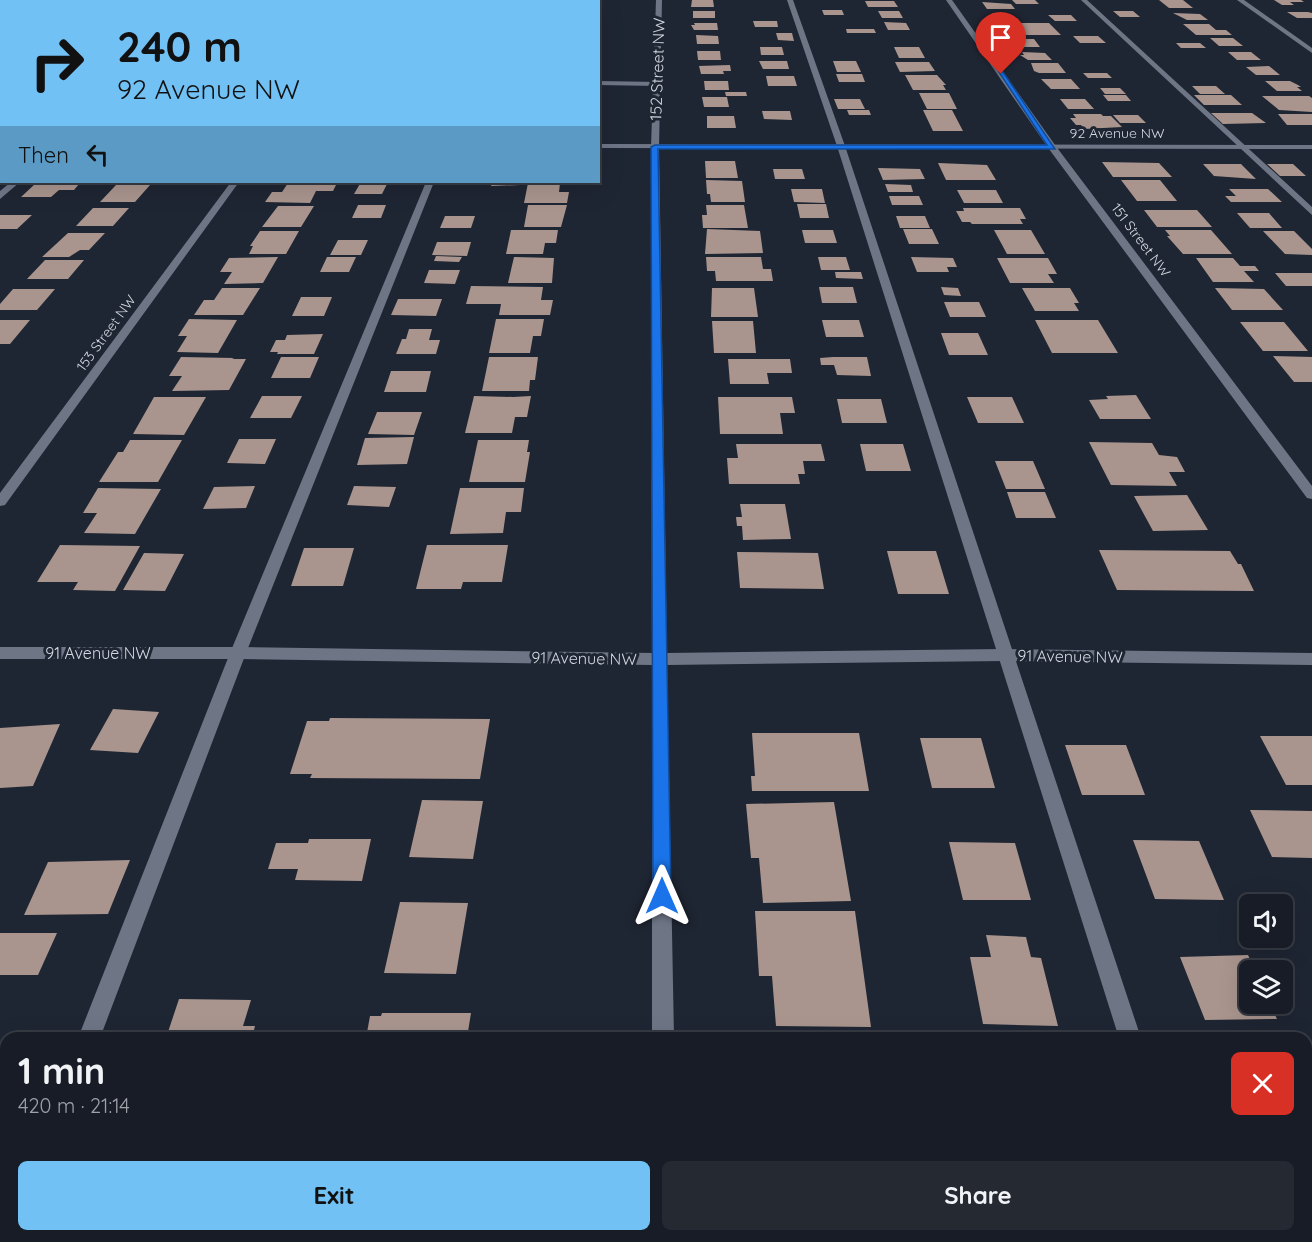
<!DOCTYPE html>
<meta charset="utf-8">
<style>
body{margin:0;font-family:Quicksand,sans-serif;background:#242932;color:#f1f3f6;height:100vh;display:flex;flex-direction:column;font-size:22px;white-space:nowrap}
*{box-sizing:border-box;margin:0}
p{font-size:20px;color:#9ea1a7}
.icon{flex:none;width:33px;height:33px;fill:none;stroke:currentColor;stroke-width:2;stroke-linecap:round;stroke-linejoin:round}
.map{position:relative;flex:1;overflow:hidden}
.drawer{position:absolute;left:0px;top:1032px;width:1312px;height:210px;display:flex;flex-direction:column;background:#171c26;border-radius:18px 18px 0 0;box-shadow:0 6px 24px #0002,0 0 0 2px #363a43}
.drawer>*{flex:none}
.top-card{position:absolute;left:0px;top:0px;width:600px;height:183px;box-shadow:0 6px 24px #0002,0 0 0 2px #363a43;background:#71c1f5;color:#111;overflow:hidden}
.controls{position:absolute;left:1239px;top:894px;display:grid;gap:12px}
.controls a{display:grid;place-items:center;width:54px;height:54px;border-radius:9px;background:#171c26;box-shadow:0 6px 24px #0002,0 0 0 2px #363a43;font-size:30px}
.pin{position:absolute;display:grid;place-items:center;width:51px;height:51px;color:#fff;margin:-62px -26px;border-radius:50% 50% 50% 0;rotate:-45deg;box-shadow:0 0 6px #0007}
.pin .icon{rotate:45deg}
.me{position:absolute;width:66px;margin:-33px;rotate:0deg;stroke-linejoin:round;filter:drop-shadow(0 0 4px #0008)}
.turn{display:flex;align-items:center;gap:21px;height:126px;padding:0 18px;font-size:27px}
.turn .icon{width:78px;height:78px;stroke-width:2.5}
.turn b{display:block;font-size:42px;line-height:51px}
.then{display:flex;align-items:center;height:57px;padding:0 18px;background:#0003;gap:12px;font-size:22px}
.round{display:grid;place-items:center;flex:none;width:63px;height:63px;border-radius:9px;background:#242932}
.head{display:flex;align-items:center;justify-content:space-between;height:102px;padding:0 18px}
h1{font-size:36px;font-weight:700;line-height:45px}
.button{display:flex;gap:12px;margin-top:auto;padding:12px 18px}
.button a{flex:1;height:69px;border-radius:9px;background:#71c1f5;color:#111;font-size:24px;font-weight:700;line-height:69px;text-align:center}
.button a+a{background:#242932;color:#f1f3f6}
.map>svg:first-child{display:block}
.building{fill:#a9958e}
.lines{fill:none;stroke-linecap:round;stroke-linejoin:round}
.service{fill:#6e7686;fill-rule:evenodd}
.minor{fill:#6e7686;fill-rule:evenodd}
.tertiary{fill:#6e7686;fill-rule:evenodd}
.route{fill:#1a73e8;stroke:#114b97;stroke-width:1.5}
.labels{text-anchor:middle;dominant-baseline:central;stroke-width:6;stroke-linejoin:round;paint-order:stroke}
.far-street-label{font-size:14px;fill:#d3d8e0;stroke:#1f2633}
.street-label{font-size:16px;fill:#d3d8e0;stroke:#1f2633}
</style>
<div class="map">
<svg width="1312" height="1242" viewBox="0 0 1312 1242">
<rect width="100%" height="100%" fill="#1f2633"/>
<!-- building -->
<path class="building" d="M 692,0 L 713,0 L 714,7 L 691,7 Z
M 1012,0 L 1035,0 L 1039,4 L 1016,4 Z
M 1159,0 L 1183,0 L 1193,8 L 1169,8 Z
M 1274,0 L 1301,0 L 1304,2 L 1290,2 L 1294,5 L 1282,5 Z
M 865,1 L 894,1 L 898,7 L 868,7 Z
M 982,2 L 1011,4 L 1015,9 L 987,9 Z
M 822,10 L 842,10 L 844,15 L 824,15 Z
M 693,11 L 715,11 L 715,18 L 693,18 Z
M 878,11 L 899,11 L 903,18 L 882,18 Z
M 1113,11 L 1133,11 L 1140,17 L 1120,17 Z
M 1287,12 L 1308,12 L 1312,13 L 1312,18 L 1297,18 Z
M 992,13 L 1010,14 L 1016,20 L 997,20 Z
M 1173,13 L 1200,14 L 1208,20 L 1187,20 Z
M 1048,15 L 1071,15 L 1077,21 L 1055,21 Z
M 753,21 L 777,21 L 778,27 L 755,27 Z
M 884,22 L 906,23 L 910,30 L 888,30 Z
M 694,23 L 717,23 L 718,30 L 694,30 L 691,25 L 695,25 Z
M 998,23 L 1049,23 L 1061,35 L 1006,35 Z
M 1183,24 L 1209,24 L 1216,30 L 1226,30 L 1232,35 L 1196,35 Z
M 846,29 L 874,29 L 876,33 L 847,33 Z
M 776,33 L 792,33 L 794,41 L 778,40 Z
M 696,35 L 718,36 L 719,44 L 697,44 Z
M 1073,36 L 1098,36 L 1106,43 L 1080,43 Z
M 1210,38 L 1233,38 L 1243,46 L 1219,46 Z
M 1012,39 L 1034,39 L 1040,47 L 1018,47 Z
M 1176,43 L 1200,43 L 1206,48 L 1181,48 Z
M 760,47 L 782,47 L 784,55 L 761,55 Z
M 894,47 L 919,47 L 925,58 L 899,58 Z
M 697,51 L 720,51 L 721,60 L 698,60 Z
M 1022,52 L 1045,53 L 1052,60 L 1028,60 L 1020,55 L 1024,55 Z
M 1228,52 L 1251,52 L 1261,60 L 1237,60 Z
M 759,61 L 787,61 L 789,69 L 763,69 Z
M 833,61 L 856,61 L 861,72 L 837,72 Z
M 895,62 L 929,62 L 935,71 L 900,72 Z
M 1031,63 L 1058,63 L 1066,73 L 1039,73 L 1034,71 Z
M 730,65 L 731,71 L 723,71 L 724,74 L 701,74 L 699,66 Z
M 1269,66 L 1280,75 L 1256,75 L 1246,67 Z
M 1083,73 L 1107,73 L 1112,78 L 1088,78 Z
M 836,74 L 862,74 L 865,82 L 839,82 Z
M 905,75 L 937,75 L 946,85 L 943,85 L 946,90 L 913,90 Z
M 766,76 L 794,76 L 797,86 L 768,86 Z
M 1041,79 L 1071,79 L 1080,89 L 1051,89 Z
M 704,81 L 728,81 L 729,90 L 705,90 Z
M 1265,81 L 1290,81 L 1298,85 L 1301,87 L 1297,87 L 1302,91 L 1277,91 Z
M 1192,86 L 1216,86 L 1225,94 L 1200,94 Z
M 1100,88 L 1120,88 L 1126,94 L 1105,94 Z
M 725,92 L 746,92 L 747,96 L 726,96 Z
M 919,93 L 949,93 L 957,109 L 927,109 Z
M 1103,95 L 1126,95 L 1131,101 L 1108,101 Z
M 1194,95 L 1231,95 L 1242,105 L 1204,105 Z
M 1262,96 L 1309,96 L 1312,98 L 1312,112 L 1279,110 Z
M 702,97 L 727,97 L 729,107 L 704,107 Z
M 834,99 L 860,99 L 865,109 L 838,109 Z
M 1060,99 L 1085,99 L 1094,109 L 1068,109 Z
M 847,110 L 869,110 L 871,115 L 849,115 Z
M 923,110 L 952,110 L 963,131 L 933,131 Z
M 762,111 L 790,111 L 792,120 L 764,119 Z
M 1211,113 L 1252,113 L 1266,123 L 1223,124 Z
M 1073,114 L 1101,114 L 1103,116 L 1111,116 L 1122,127 L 1084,129 L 1081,125 L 1076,125 L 1070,118 L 1076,118 Z
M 1278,114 L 1312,114 L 1312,125 L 1287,125 Z
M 1113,115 L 1138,115 L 1146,123 L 1120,123 Z
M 707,116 L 734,116 L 736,128 L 707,128 Z
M 705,161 L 735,161 L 738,178 L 706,178 Z
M 1102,162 L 1159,163 L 1172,177 L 1113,177 Z
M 938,163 L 987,165 L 996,180 L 946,180 Z
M 1203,164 L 1241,164 L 1256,179 L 1214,176 Z
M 1267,164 L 1293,164 L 1306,176 L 1280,176 Z
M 878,168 L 920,169 L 925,179 L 883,180 Z
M 773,169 L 802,169 L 805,179 L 775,179 Z
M 706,180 L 742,181 L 745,202 L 711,202 L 710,194 L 707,194 Z
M 1121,180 L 1160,180 L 1177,201 L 1137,201 Z
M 361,182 L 388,182 L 382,194 L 354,194 Z
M 493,182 L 521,182 L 520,185 L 491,186 Z
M 288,183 L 337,183 L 333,191 L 316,191 L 310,203 L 265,202 L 272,192 L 282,192 Z
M 528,183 L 560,183 L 559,192 L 569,192 L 567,203 L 524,203 Z
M 35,184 L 79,184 L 74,190 L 59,190 L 51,197 L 21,197 Z
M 885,184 L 911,185 L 913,192 L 888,192 Z
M 116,185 L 150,185 L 135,202 L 100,202 Z
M 791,189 L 822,189 L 825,203 L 794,202 Z
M 1229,189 L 1268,189 L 1282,202 L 1231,202 L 1225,196 L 1236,196 Z
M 957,190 L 996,190 L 1003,203 L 964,203 Z
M 889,196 L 919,196 L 923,205 L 892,205 Z
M 797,204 L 826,204 L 829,218 L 800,218 Z
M 358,205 L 386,205 L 381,218 L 352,218 Z
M 528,205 L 567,205 L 561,227 L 524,227 Z
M 706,205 L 744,205 L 748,228 L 703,228 L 702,215 L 707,215 Z
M 278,206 L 314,206 L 301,227 L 262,227 Z
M 93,208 L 129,208 L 113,226 L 76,226 Z
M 963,208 L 1020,208 L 1026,219 L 1020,219 L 1023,224 L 972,224 L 970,222 L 962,222 L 956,211 L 964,211 Z
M 1144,210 L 1197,210 L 1212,227 L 1157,227 Z
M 1237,213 L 1269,213 L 1282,228 L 1250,228 Z
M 0,215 L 32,215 L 17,229 L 0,229 Z
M 445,216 L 475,216 L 471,228 L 440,228 Z
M 896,216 L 925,216 L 930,228 L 900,228 Z
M 707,229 L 760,231 L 763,253 L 705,254 Z
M 903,229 L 932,229 L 939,244 L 909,244 Z
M 511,230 L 558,230 L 556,243 L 545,243 L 543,254 L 506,254 Z
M 802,230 L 833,230 L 837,243 L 805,243 Z
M 994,230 L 1031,230 L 1045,254 L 1007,254 Z
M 1165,230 L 1211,230 L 1232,254 L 1183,254 L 1167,236 L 1170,236 Z
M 260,231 L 299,231 L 286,254 L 249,254 L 253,246 L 250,246 Z
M 1263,231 L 1294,231 L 1312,249 L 1312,255 L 1285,254 Z
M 68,233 L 105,233 L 89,250 L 80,250 L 69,257 L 42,257 Z
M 338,240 L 368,240 L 361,255 L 330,255 Z
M 437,242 L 471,242 L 467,256 L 432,255 Z
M 436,256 L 462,257 L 459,262 L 434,261 Z
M 278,257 L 263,283 L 224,284 L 232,272 L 220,272 L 229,258 Z
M 327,257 L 356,257 L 349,272 L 320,272 Z
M 514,257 L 554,258 L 552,283 L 508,283 Z
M 706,257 L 761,257 L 763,269 L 771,269 L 773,281 L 716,281 L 715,271 L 707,271 Z
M 818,257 L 846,257 L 850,270 L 821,270 Z
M 911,257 L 953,258 L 957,267 L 947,267 L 949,272 L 917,272 Z
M 997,258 L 1048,258 L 1057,274 L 1048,274 L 1054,283 L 1010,283 Z
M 1196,258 L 1233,258 L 1240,266 L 1255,266 L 1259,271 L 1244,271 L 1254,282 L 1213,282 Z
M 45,260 L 84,260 L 68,279 L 27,279 Z
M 429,270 L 460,270 L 455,284 L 424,283 Z
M 835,272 L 861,272 L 863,279 L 836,278 Z
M 1275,273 L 1312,273 L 1312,286 L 1286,286 Z
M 471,286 L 543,287 L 541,300 L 553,300 L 550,315 L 499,315 L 501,304 L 466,304 Z
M 819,287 L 853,287 L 857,303 L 822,303 Z
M 941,287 L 958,288 L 961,296 L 944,295 Z
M 222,288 L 260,288 L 243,315 L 194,315 L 204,300 L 214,300 Z
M 712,288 L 754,288 L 758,317 L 711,317 Z
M 1022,288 L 1070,288 L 1079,303 L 1074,303 L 1079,311 L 1035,311 Z
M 1215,288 L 1264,289 L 1283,310 L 1232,310 Z
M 13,289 L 55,289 L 37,310 L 0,310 L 0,304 Z
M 301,297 L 332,297 L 324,316 L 292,316 Z
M 398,299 L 442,299 L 436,316 L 391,315 Z
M 944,302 L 979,302 L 986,317 L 950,317 Z
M 189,319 L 237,320 L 218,353 L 177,352 L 187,336 L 178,336 Z
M 496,319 L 544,319 L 541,336 L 533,336 L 530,353 L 489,353 Z
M 0,320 L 30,320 L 10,344 L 0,344 Z
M 822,320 L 859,320 L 864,337 L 826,337 Z
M 1035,320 L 1098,320 L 1118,353 L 1052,353 Z
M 712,321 L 753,321 L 756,353 L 714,353 Z
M 1240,322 L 1284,322 L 1308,351 L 1263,351 Z
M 409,329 L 432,329 L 429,340 L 440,340 L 436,354 L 396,354 L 402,339 L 406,339 Z
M 941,333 L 978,333 L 988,355 L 949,355 Z
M 323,334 L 314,354 L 277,354 L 278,352 L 270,352 L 276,340 L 285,340 L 287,335 Z
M 1273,356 L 1312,357 L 1312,382 L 1294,382 Z
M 181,357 L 234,358 L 232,359 L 246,359 L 229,390 L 172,391 L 182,376 L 169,376 Z
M 281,357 L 319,357 L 310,378 L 271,378 Z
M 489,357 L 538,357 L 535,380 L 530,380 L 529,391 L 482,391 Z
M 833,357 L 867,357 L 871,376 L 837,375 L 834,365 L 821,365 L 820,358 Z
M 728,359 L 790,359 L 792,373 L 767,373 L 769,384 L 730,384 Z
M 391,371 L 431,371 L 426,392 L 384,392 Z
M 1136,395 L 1151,419 L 1100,419 L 1089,400 L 1108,399 L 1106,396 Z
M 262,396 L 302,396 L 291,418 L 250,418 Z
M 474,396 L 513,397 L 531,396 L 527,417 L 515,417 L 512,433 L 465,433 Z
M 154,397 L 206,397 L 184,435 L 133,434 Z
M 718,397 L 792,397 L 795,413 L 780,413 L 783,434 L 720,434 Z
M 967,397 L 1012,397 L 1024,423 L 978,423 Z
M 837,399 L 881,399 L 887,423 L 842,423 Z
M 377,412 L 422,412 L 414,435 L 368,434 Z
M 414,437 L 407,464 L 357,465 L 365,438 Z
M 239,439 L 276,439 L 265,464 L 227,463 Z
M 130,440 L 182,440 L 158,482 L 99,482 L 118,452 L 123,452 Z
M 478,440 L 529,440 L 527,452 L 530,452 L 525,482 L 469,482 Z
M 1089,442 L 1152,443 L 1159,455 L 1177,457 L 1185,472 L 1169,472 L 1177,486 L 1111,485 Z
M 736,444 L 821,444 L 825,461 L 803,461 L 805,474 L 798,474 L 800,484 L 729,484 L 727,458 L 738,458 Z
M 860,444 L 903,444 L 911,471 L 866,471 Z
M 995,461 L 1033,461 L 1045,489 L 1006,489 Z
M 255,486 L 246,508 L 203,509 L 214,487 Z
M 354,486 L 396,487 L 389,507 L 347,505 Z
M 98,488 L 161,489 L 135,534 L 84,533 L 97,513 L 83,513 Z
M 460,488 L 524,488 L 521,512 L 506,512 L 503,533 L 450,534 Z
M 1007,492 L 1045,492 L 1056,518 L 1016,518 Z
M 1187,495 L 1208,530 L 1153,531 L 1134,496 Z
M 740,504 L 785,504 L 791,539 L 743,540 L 742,526 L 737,526 L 736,517 L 742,517 Z
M 60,545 L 140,546 L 115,591 L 73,590 L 78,582 L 37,582 Z
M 427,545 L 508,545 L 502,582 L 463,582 L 461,589 L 416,589 Z
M 304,548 L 354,548 L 343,586 L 291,586 Z
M 1099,550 L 1230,551 L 1238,564 L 1241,564 L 1254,591 L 1117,590 Z
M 887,551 L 936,551 L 949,594 L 898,594 Z
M 737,552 L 818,553 L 824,589 L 740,588 Z
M 144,553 L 184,554 L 165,591 L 123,590 Z
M 113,709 L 159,712 L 138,753 L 90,750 Z
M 330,718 L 490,719 L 480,779 L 310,778 L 312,774 L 290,774 L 307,721 L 329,721 Z
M 60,724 L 33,786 L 0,788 L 0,728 Z
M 752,733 L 859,733 L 869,791 L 752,791 L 751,776 L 755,776 Z
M 1260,736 L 1312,736 L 1312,785 L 1286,785 Z
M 920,738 L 981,738 L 995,788 L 932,788 Z
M 1065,745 L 1126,745 L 1145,795 L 1082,795 Z
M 422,800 L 483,801 L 473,859 L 409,857 Z
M 834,802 L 851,901 L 763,903 L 759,858 L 751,858 L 746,804 Z
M 1250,810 L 1312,811 L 1312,858 L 1272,857 Z
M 309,839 L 371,839 L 362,881 L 295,880 L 298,869 L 268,869 L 276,843 L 308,843 Z
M 1133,840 L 1199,841 L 1224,900 L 1155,899 Z
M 949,842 L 1015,843 L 1031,900 L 963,900 Z
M 130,860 L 108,914 L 24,915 L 48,862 Z
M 400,902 L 468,903 L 456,974 L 384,973 Z
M 755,911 L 855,911 L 871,1027 L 776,1026 L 772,976 L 759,976 Z
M 0,933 L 57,933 L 38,975 L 0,975 Z
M 986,935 L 1026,937 L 1031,957 L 1041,958 L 1058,1026 L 983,1024 L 970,957 L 991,957 Z
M 1248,955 L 1255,970 L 1250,970 L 1250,1004 L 1270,1004 L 1277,1019 L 1205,1020 L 1180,957 Z
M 179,999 L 251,1000 L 243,1026 L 255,1026 L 252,1038 L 166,1038 Z
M 382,1013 L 471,1013 L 467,1038 L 366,1038 L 370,1016 L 381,1016 Z
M 0,1044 L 6,1044 L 6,1081 L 0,1095 Z
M 1306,1196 L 1312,1196 L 1312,1242 L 1299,1242 L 1296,1236 L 1306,1236 Z
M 63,1236 L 98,1236 L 96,1242 L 61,1242 Z
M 279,1236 L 427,1236 L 426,1242 L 278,1242 Z
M 762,1236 L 959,1236 L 961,1242 L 763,1242 Z
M 1027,1236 L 1114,1236 L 1115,1242 L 1028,1242 Z"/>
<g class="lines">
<!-- service -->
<path class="service" d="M 213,0 L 219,0 L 212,2 Z
M 496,0 L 502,0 L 502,2 L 496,2 Z
M 787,0 L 793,0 L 845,146 L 1141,1038 L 1119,1038 L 837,146 Z
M 1081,0 L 1087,0 L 1312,207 L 1312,215 Z
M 598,81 L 658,82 L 662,84 L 658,86 L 598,85 Z
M 11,182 L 20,182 L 0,199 L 0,191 Z
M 426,182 L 434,182 L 246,653 L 100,1038 L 78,1038 L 230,653 Z
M 6,1227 L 6,1236 L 25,1236 L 23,1242 L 0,1242 Z
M 1183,1236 L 1207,1236 L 1209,1242 L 1185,1242 Z"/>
<!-- minor -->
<path class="minor" d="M 69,0 L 76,0 L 67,2 Z
M 365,0 L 371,0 L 364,2 Z
M 656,0 L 662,0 L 659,147 L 667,653 L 1004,649 L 1312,653 L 1312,665 L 1004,661 L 667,665 L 674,1038 L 652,1038 L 652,665 L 238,659 L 0,659 L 0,647 L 238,647 L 652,653 L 651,147 Z
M 946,0 L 952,0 L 1055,145 L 1312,486 L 1312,499 L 1307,498 L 1049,149 Z
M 1237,0 L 1244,0 L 1312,48 L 1312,53 Z
M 2,47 L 2,52 L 0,52 L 0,48 Z
M 231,182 L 239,182 L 5,505 L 0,506 L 0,493 Z
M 652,1236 L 676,1236 L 676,1242 L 652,1242 Z"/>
<!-- tertiary -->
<path class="tertiary" d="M 0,144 L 2,144 L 2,148 L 0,148 Z
M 598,144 L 1312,145 L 1312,149 L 598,148 Z"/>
</g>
<!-- route -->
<path class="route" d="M 999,72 L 1003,72 L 1055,149 L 658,149 L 671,896 L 668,901 L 662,904 L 656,901 L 653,896 L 651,147 L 655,145 L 1047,145 Z"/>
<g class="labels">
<!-- far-street labels -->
<g class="far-street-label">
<text x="1117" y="133">92 Avenue NW</text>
<text transform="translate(1141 240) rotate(53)">151 Street NW</text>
<text transform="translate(106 333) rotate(-54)">153 Street NW</text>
</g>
<!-- street labels -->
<g class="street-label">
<text transform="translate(657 69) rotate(-88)">152 Street NW</text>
<text x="98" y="653">91 Avenue NW</text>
<text transform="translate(1070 656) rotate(1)">91 Avenue NW</text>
<text transform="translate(584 658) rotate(1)">91 Avenue NW</text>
</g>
</g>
</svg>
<div class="controls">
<a><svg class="icon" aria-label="sound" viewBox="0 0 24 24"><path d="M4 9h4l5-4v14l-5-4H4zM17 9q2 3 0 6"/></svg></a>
<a><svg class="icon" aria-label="layers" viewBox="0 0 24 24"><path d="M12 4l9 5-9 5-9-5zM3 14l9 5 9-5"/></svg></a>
</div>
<div class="pin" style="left:1001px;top:74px;background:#d93025"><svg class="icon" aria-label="arrive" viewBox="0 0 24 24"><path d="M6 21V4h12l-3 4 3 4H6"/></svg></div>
<svg class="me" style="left:662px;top:896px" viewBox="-20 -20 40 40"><path d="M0-17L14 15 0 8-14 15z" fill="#1a73e8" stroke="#fff" stroke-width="4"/></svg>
<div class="top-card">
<div class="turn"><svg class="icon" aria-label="right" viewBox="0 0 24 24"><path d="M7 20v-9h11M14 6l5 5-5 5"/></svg><div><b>240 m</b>92 Avenue NW</div></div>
<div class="then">Then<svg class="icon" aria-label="left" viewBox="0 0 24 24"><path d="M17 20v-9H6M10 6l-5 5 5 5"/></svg></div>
</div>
<section class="drawer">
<div class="head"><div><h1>1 min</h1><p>420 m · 21:14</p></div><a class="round" style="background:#d93025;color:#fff"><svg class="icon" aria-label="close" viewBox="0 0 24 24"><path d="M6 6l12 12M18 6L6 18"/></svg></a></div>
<div class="button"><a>Exit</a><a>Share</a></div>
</section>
</div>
